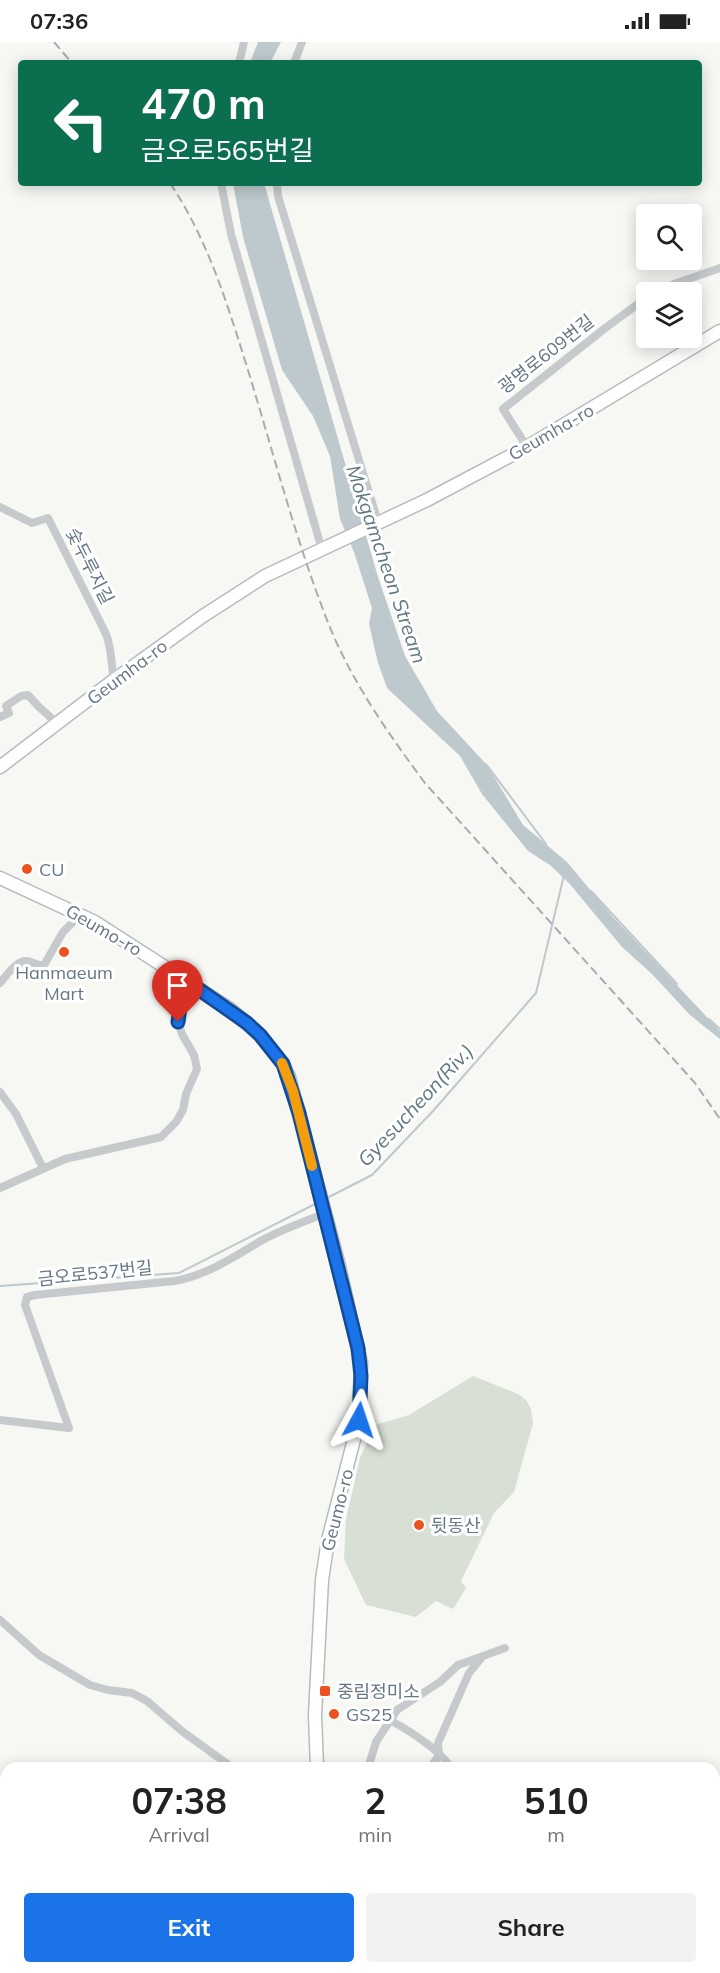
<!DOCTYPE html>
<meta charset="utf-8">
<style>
body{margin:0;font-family:Mulish,"Noto Sans KR",sans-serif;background:#f2f2f2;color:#222;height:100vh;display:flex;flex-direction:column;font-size:22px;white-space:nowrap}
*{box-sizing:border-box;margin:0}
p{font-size:20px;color:#767676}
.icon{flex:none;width:33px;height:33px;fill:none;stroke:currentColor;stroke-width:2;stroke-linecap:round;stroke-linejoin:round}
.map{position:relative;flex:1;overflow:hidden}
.drawer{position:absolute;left:0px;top:1720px;width:720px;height:212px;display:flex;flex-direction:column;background:#fff;border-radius:18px 18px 0 0;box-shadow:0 3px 15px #0003}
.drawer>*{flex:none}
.top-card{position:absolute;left:18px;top:18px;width:684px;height:126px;border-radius:6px;box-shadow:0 3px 15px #0003;background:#0b6e4f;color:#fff;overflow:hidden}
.controls{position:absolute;left:636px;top:162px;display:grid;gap:12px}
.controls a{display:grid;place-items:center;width:66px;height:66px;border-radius:6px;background:#fff;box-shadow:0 3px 15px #0003;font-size:30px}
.pin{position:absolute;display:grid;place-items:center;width:51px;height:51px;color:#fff;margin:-62px -26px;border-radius:50% 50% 50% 0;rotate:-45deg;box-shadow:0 0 6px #0007}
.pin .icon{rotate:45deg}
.me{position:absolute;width:66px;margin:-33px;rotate:5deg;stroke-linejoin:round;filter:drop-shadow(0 0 4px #0008)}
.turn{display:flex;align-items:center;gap:21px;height:126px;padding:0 24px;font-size:27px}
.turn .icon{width:78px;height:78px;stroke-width:2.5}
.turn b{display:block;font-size:42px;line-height:51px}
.eta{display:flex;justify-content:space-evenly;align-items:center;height:102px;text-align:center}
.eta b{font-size:36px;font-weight:700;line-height:42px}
.primary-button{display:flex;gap:12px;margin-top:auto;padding:12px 24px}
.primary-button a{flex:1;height:69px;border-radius:6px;background:#1a73e8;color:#fff;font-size:24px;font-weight:700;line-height:69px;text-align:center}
.primary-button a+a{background:#f2f2f2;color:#222}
.status{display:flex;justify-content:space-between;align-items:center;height:42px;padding:0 30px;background:#fff;direction:ltr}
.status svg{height:16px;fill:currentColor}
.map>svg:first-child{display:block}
.green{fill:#d8dfd4}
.water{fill:#bec9cd}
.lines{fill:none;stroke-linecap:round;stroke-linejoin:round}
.stream{stroke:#bec9cd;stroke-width:2}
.secondary-casing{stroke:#b6bcc0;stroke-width:15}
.minor{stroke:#c7cacd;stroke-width:8}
.secondary{stroke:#fff;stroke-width:12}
.rail{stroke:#a6acb2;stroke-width:2;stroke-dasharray:9 4.5;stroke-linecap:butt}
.route-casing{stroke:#114b97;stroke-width:15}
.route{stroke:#1a73e8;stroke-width:10}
.slow{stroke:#f59e0b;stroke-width:10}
.poi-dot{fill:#eb5220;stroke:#fff;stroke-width:2}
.labels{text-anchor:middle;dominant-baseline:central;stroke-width:6;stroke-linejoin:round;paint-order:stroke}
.street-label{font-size:18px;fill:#657786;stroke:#fff}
.poi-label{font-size:18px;fill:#657786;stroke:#fff;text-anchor:start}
.water-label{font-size:20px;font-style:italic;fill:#607882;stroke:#fff}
</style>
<div class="status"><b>07:36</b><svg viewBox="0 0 49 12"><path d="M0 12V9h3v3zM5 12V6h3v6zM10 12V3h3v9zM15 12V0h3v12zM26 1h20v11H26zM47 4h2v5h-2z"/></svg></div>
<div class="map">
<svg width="720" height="1931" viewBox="0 0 720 1931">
<rect width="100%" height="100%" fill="#f7f7f4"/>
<!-- green -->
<path class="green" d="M 473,1334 L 518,1352 L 526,1358 L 531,1367 L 533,1381 L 514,1450 L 494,1471 L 461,1539 L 466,1546 L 453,1567 L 436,1559 L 416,1575 L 366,1563 L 344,1517 L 346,1477 L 360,1416 L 375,1383 L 409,1373 Z
M 6,1808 L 6,1926 L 240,1926 L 238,1931 L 0,1931 L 0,1812 Z"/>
<!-- water -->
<path class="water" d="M 258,0 L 281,0 L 270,21 L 250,21 Z
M 233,141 L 264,141 L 378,535 L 405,614 L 437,669 L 487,723 L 523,783 L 567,820 L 612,874 L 720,989 L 720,997 L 690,973 L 652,932 L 622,905 L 569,841 L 550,823 L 528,809 L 482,752 L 460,714 L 387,646 L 378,621 L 369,582 L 372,566 L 354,510 L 340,477 L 330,414 L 313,374 L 282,328 L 243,195 Z"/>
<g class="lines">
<!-- stream -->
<path class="stream" d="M 486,722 L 546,802
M 591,849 L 677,942
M 709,977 L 720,987
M 327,1156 L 372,1133 L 433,1069 L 536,951 L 564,833
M 0,1244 L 179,1231 L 319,1160"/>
<defs>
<path id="secondary" d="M 0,725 L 114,638 L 203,574 L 265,534 L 427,458 L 527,405 L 720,289
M 0,836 L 95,880 L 230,967 L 260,993 L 283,1022 L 289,1035 L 339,1224 L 361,1321 L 359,1378 L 328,1498 L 322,1538 L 315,1673 L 317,1726
M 714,1922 L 720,1919
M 478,1926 L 496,1931
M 698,1931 L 708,1926"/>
</defs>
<!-- secondary casing -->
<use href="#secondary" class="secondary-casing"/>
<!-- minor -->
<path class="minor" d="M 239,21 L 244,0
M 294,21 L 302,0
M 221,141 L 231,192 L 322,508
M 277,141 L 278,154 L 378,480
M 657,250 L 674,242 L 720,226
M 527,405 L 503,367 L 604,287 L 646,256
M 0,465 L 32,481 L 48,476 L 106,592 C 112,607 111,622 114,638
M 0,675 L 9,671 L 6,664 L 21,654 L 28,653 L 39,665 L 58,682
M 0,941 C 8,932 18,915 31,920 C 37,922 38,924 44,923 L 63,890 L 81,872
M 0,1050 L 16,1072 L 43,1126
M 0,1146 L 65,1117 L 161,1095 L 176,1080 L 183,1068 L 186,1052 L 197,1027 L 194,1013 L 182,992 L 178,980 L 184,937
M 0,1378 L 69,1386 L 25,1263 L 27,1255 L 35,1253 L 174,1239 C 205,1234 232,1216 259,1200 C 280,1188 302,1180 324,1172
M 0,1578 L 39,1613 L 90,1643 L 108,1648 L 132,1651 L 147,1659 L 183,1690 L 233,1726
M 389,1678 C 404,1685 445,1711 450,1726
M 368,1726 L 376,1700 L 397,1668 L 440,1640 L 458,1623 L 483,1614
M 430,1726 L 439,1713 L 438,1701 L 469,1631 L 483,1614 L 505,1606
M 395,1931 L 396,1926"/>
<!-- secondary -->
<use href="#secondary" class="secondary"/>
<!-- rail -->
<path class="rail" d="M 54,0 L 72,21
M 170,141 C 208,198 227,261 247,325 C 273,409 295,496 327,578 C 350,637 387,690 425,741 L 695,1041 L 720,1077"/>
</g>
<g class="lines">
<defs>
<path id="route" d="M 178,980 L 184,937 L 247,981 L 260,993 L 283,1022 L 299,1071 L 358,1306 L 361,1334 L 359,1378"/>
</defs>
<!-- route casing -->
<use href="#route" class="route-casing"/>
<!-- route -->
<use href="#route" class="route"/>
<!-- slow -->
<path class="slow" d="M 282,1021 L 293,1049 L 312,1124"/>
</g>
<!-- markers -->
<g class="poi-dot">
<circle cx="27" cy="827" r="6"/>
<circle cx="64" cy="910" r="6"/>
<circle cx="419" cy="1483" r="6"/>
<rect x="319" y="1643" width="12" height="12" rx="3"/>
<circle cx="334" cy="1672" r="6"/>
</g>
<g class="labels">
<!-- street labels -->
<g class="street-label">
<text transform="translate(546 312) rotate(-38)">광명로609번길</text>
<text transform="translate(551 390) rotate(-30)">Geumha-ro</text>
<text transform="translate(90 524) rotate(63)">숯두루지길</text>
<text transform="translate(127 630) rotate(-37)">Geumha-ro</text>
<text transform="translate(104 888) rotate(30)">Geumo-ro</text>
<text transform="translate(95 1231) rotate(-6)">금오로537번길</text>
<text transform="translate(337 1468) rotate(-76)">Geumo-ro</text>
</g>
<!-- poi labels -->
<g class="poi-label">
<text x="39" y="827">CU</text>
<text x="64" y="930" text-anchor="middle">Hanmaeum<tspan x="64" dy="21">Mart</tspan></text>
<text x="431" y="1483">뒷동산</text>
<text x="337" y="1649">중림정미소</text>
<text x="346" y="1672">GS25</text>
</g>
<!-- water labels -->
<g class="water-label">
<text transform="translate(387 522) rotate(71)">Mokgamcheon Stream</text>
<text transform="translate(415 1063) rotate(-47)">Gyesucheon(Riv.)</text>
</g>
</g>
</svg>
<div class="controls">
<a><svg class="icon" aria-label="search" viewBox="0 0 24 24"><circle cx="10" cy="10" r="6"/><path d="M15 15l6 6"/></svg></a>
<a><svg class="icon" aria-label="layers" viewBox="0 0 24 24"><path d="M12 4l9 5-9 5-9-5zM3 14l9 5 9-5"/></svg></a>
</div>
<div class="pin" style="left:178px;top:980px;background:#d93025"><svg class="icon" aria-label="arrive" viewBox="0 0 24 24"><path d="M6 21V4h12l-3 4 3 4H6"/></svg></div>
<svg class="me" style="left:359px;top:1378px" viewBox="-20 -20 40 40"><path d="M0-17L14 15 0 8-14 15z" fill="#1a73e8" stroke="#fff" stroke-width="4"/></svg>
<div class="top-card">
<div class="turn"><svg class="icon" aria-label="left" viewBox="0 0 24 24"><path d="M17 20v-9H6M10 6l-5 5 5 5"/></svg><div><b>470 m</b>금오로565번길</div></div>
</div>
<section class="drawer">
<div class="eta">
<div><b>07:38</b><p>Arrival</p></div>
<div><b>2</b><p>min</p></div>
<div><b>510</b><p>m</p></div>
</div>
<div class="primary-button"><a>Exit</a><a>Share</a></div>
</section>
</div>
